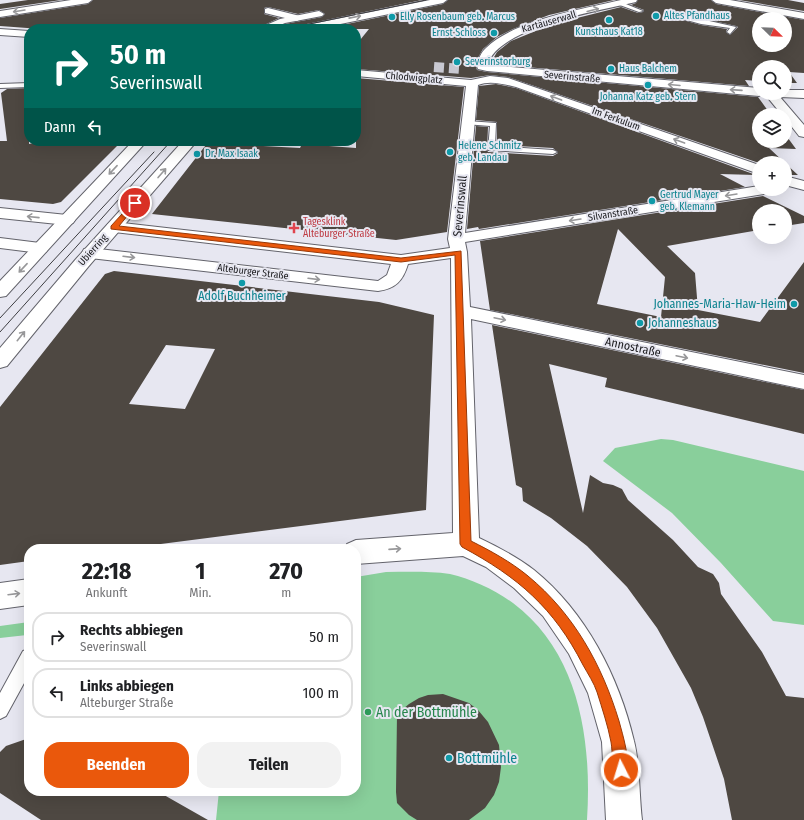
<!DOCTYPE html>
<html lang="de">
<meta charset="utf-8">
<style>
body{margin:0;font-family:"Fira Sans Condensed",sans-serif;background:#f2f2f2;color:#202124;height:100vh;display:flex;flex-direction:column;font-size:15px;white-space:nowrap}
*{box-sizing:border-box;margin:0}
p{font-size:13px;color:#757577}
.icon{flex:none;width:22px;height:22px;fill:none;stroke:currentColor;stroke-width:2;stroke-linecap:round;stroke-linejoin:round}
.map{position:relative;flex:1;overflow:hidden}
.details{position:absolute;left:24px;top:544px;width:337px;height:252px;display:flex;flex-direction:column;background:#fff;border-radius:16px;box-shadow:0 4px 16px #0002}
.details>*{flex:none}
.top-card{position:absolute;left:24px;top:24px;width:337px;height:122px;border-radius:16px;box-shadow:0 4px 16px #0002;background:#00695c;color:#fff;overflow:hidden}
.needle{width:26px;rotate:113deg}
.controls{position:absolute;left:752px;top:12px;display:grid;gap:8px}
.controls a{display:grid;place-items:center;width:40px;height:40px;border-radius:50%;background:#fff;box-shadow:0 4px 16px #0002;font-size:20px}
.pin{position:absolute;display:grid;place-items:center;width:34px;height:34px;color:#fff;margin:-17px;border:2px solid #fff;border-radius:50%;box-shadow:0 1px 4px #0007}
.me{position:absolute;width:44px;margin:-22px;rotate:355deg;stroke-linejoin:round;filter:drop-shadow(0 0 3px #0008)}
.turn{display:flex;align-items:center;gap:14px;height:84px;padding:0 20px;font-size:18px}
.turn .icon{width:52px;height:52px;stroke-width:2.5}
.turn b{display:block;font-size:28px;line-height:34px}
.then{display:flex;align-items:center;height:38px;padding:0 20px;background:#0003;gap:8px;font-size:15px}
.eta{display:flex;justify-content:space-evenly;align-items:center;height:68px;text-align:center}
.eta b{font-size:24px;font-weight:700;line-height:28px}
.button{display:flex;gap:8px;margin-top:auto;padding:8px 20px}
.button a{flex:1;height:46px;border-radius:16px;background:#ea580c;color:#fff;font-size:16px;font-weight:700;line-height:46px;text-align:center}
.button a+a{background:#f2f2f2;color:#202124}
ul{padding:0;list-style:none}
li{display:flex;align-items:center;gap:12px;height:50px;margin:0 8px 6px;padding:0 12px;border:2px solid #e0e0e0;border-radius:16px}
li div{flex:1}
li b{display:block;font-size:15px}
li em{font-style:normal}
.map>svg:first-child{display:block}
.green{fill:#89cf9b}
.building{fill:#4e4842;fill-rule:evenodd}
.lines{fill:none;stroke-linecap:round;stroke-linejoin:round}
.street-tunnel{stroke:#c8c8d1;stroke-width:10;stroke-dasharray:10 5;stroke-linecap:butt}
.lane-casing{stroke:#63636b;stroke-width:2}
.street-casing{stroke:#63636b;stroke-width:2}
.secondary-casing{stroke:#63636b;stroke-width:2}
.primary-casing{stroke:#63636b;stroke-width:2}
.lane{fill:#fff;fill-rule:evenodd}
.street{fill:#fff;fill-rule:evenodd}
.secondary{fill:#fff;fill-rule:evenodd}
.primary{fill:#fff;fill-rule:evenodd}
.tram{stroke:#3e3e42;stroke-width:1}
.oneway{stroke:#98989a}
.route{fill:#ea580c;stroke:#983908}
.culture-dot{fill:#0f9aa8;stroke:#e7e7f1;stroke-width:1.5}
.health-dot{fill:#e0444e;stroke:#e7e7f1;stroke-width:1.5}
.leisure-dot{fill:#2e9e5b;stroke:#e7e7f1;stroke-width:1.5}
.labels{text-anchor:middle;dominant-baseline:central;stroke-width:4;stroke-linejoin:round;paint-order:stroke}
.far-culture-label{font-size:10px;fill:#0d838f;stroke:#e7e7f1;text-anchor:start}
.far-street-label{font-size:10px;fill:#1b1b1e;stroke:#e7e7f1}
.far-health-label{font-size:10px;fill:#be3a42;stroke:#e7e7f1;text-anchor:start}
.street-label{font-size:12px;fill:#1b1b1e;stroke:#e7e7f1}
.culture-label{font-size:12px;fill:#0d838f;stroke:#e7e7f1}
.near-leisure-label{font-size:14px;fill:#27864d;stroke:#e7e7f1;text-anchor:start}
.near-culture-label{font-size:14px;fill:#0d838f;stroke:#e7e7f1;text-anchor:start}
</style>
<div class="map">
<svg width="804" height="820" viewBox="0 0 804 820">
<rect width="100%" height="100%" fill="#e7e7f1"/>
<!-- green -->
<path class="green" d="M 661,439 L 673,440 L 804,471 L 804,625 L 773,621 L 721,563 L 672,513 L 603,461 L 615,448 Z
M 386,572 C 407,572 429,571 450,574 C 472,579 495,590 513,603 C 580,653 592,742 587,820 L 216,820 L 219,791 L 356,791 L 356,577 Z
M 29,622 L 27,635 L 0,638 L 0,626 Z"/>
<!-- building -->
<path class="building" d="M 28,0 L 61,0 L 0,9 L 0,4 Z
M 93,0 L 422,0 L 302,25 L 296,29 L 275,29 L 285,24 L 322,17 L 325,14 L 319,10 L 298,14 L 268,7 L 264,8 L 264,14 L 279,18 L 256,29 L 41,29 L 0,26 L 0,18 L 88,4 Z
M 448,0 L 614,0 L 549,15 L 513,29 L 497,37 L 483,49 L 475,63 L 477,70 L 487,72 L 758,97 L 771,115 L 759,115 L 759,141 L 785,141 L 785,134 L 796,149 L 769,148 L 785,163 L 759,163 L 508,77 L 490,75 L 471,78 L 356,69 L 356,45 L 369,29 L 323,29 L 443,4 Z
M 638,0 L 711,0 L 716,4 L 804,20 L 804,73 L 789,72 L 797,83 L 785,83 L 785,67 L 759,67 L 759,81 L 745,80 L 749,86 L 490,64 L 497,52 L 511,41 L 553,24 L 621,7 L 638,13 L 643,12 L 644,10 L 631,5 L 636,3 ZM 673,12 L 736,26 L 738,27 L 730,35 L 726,32 L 727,29 L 701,25 L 672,17 ZM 759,19 L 785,19 L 785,45 L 759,45 Z
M 739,0 L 788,0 L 804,3 L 804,11 Z
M 356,78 L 464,87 L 447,232 L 396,240 L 152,214 L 209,141 L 247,141 L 244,145 L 300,148 L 302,144 L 356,148 Z
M 496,84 L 516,88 L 756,175 L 720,174 L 745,187 L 479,229 L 478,227 L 467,229 L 476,126 L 488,127 L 487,150 L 488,152 L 553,156 L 558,153 L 553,148 L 497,145 L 497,122 L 476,120 L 479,86 Z
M 29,88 L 29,144 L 42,141 L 122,141 L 61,202 L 53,204 L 0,199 L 0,141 L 7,141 L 1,93 L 7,89 Z
M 785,163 L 798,175 L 785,175 Z
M 763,196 L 804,216 L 804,223 L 785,226 L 785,211 L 759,211 L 759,230 L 667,246 L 695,273 L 698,310 L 760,322 L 804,262 L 804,373 L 490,310 L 480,241 ZM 618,229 L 665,277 L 661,317 L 597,304 Z
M 114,271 L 379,302 L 434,315 L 426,510 L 122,549 L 29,549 L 29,561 L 0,565 L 0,407 L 105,274 ZM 166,345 L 215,349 L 185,409 L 129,404 Z
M 492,325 L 804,390 L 804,434 L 605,387 L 607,378 L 549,364 L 583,513 L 590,475 L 603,483 L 613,485 L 622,489 L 628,500 L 673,540 L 698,567 L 713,574 L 719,583 L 721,594 L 762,652 L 786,696 L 804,698 L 804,820 L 732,820 L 724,779 L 703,717 L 691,688 L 657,628 L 627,587 L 587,546 L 551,518 L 523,501 L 522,488 L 516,485 Z
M 443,694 L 469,703 L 478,710 L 488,722 L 499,745 L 501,767 L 499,782 L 494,795 L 485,808 L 469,820 L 417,820 L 409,815 L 397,803 L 396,792 L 397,714 L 409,704 L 419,698 L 428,695 Z
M 29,738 L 29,791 L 157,791 L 208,820 L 41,820 L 0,793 L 0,752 L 6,746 Z"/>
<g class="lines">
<!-- street-tunnel -->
<path class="street-tunnel" d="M 434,67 L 463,69"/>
<defs>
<path id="lane" d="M 617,2 L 621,2 L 643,11 L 639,12 L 617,4 Z
M 674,13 L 736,27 L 730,34 L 727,32 L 730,28 L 701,24 L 672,16 Z
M 29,83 L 29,87 L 0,88 L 0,84 Z
M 467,121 L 496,123 L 495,146 L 553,150 L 557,152 L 553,154 L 488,150 L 490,126 L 465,124 L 465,122 Z
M 29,649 L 29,674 L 6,716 L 0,719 L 0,693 L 23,651 Z"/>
<path id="street" d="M 71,0 L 92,0 L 88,3 L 0,17 L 0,11 Z
M 621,0 L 637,0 L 636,2 C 599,11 500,26 487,65 L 759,88 L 759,93 L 785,93 L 785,90 L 804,90 L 804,98 L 780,97 L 804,125 L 804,137 L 799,136 L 785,118 L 785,115 L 782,115 L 764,93 L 759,96 L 487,71 L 478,69 L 476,64 C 479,59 481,52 486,48 C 514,20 583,9 621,0 Z
M 712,0 L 730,0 L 804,13 L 804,19 L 716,3 Z
M 268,8 L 300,16 L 302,18 L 297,21 L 265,13 L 265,9 Z
M 356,70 L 471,80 L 490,76 L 508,78 L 759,165 L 759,174 L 516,87 C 503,84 490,80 478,85 L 465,233 L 759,186 L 759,189 L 777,189 L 775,192 L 770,193 L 465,242 L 467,252 L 470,307 L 804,375 L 804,389 L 471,319 L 479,538 C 498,547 517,557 534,570 C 586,612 619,677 634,741 C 640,764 639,796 642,820 L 606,820 L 602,742 L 588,693 L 569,654 L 543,616 L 514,588 L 486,567 L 463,556 L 356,564 L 356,549 L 344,549 L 347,544 L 356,540 L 453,533 L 451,258 L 408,264 C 403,281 395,289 378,291 L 90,258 L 84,257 L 82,253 L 84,249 L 90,248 L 378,281 L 387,275 L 391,264 L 114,232 L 108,230 L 106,227 L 108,224 L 114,222 L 401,255 L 450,248 L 448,239 L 466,86 L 356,76 Z
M 785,176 L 804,181 L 804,190 L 785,185 Z
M 0,208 L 67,215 L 73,217 L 75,220 L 73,223 L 67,225 L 0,218 Z
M 0,238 L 40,243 L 46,244 L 48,248 L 46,252 L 40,253 L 0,248 Z
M 29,579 L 29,605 L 0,609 L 0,583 Z"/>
<path id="secondary" d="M 0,29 L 29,31 L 29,37 L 0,35 Z"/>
<path id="primary" d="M 430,0 L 447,0 L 443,3 L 316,29 L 297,29 L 302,26 Z
M 319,11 L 324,14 L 322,16 L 285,23 L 271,29 L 257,29 L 280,19 Z
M 133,141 L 147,141 L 6,296 L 0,297 L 0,281 Z
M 183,141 L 197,141 L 88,267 L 7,366 L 0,368 L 0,348 L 76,259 Z"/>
</defs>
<!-- lane casing -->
<use href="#lane" class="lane-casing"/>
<!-- street casing -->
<use href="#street" class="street-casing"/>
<!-- secondary casing -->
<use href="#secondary" class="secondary-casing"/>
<!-- primary casing -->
<use href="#primary" class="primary-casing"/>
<!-- lane -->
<use href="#lane" class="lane"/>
<!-- street -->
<use href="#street" class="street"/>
<!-- secondary -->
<use href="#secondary" class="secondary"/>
<!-- primary -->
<use href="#primary" class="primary"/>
<!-- tram -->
<path class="tram" d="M 276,29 L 290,25
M 285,29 L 426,0
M 0,318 L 154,152
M 0,332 L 171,141"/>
</g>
<!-- one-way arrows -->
<defs><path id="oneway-shaft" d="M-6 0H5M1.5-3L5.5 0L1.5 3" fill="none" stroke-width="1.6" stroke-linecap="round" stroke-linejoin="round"/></defs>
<g class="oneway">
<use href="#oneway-shaft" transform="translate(593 10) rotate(-14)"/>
<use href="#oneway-shaft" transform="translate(19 11) rotate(171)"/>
<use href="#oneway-shaft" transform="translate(355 17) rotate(-11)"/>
<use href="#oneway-shaft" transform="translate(674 85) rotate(-175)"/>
<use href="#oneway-shaft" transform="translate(736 90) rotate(-176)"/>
<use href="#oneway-shaft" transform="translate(556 98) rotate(-160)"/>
<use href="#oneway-shaft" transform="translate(679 141) rotate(-160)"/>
<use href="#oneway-shaft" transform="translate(113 170) rotate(133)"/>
<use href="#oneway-shaft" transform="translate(162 173) rotate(-49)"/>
<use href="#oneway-shaft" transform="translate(731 195) rotate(171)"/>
<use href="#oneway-shaft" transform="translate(33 217) rotate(-174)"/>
<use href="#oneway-shaft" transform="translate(575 220) rotate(171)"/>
<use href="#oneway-shaft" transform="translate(129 257) rotate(7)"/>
<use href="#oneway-shaft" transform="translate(23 268) rotate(133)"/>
<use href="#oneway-shaft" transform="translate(314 279) rotate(7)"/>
<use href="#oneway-shaft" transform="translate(500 319) rotate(12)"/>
<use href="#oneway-shaft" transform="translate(21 336) rotate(-51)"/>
<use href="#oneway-shaft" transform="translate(682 357) rotate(12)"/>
<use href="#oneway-shaft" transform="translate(395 549) rotate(-4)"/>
<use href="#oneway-shaft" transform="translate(14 594) rotate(-7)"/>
</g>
<!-- route -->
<path class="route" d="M 133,202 L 138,203 L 119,226 L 401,258 L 461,251 L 471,541 C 491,551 511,562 528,576 C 574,614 602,665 619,721 C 623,736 631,761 626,775 L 621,777 L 616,775 C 611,765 613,753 611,742 C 608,726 602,708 597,692 C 594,683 588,674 583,665 C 554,608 518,577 462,547 L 460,544 L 455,255 L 401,262 L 111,229 L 111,226 Z"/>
<!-- markers -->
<g class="culture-dot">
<circle cx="656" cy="16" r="4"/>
<circle cx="392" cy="17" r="4"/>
<circle cx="609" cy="20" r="4"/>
<circle cx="494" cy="33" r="4"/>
<circle cx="457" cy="62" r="4"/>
<circle cx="611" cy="69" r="4"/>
<circle cx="648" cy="85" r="4"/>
<circle cx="450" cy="152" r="4"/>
<circle cx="197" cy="154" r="4"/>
<circle cx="652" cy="201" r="4"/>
<circle cx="242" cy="283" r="4"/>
<circle cx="794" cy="304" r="4"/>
<circle cx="640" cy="323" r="4"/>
<circle cx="449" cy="758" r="4"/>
</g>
<path class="health-dot" d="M292 222h4v4h4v4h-4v4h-4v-4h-4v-4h4z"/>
<circle class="leisure-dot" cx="368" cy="712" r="4"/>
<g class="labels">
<!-- far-culture labels -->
<g class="far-culture-label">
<text x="664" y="16">Altes Pfandhaus</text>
<text x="400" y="17">Elly Rosenbaum geb. Marcus</text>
<text x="609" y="32" text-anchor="middle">Kunsthaus Kat18</text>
<text x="486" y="33" text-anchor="end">Ernst Schloss</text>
<text x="465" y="62">Severinstorburg</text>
<text x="619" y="69">Haus Balchem</text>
<text x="648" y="97" text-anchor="middle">Johanna Katz geb. Stern</text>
<text x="458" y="146">Helene Schmitz<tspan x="458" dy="12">geb. Landau</tspan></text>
<text x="205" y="154">Dr. Max Isaak</text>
<text x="660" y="195">Gertrud Mayer<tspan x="660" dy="12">geb. Klemann</tspan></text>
</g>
<!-- far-street labels -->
<g class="far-street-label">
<text transform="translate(549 22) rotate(-16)">Kartäuserwall</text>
<text transform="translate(572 77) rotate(5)">Severinstraße</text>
<text transform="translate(414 78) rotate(5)">Chlodwigplatz</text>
<text transform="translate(616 119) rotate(20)">Im Ferkulum</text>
<text transform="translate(613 214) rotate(-9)">Silvanstraße</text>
<text transform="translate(93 250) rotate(-48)">Ubierring</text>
<text transform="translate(253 272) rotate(7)">Alteburger Straße</text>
</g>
<!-- far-health labels -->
<g class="far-health-label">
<text x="303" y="222">Tagesklink<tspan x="303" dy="12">Alteburger Straße</tspan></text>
</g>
<!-- street labels -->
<g class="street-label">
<text transform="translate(460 206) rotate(-85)">Severinswall</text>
<text transform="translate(633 347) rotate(12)">Annostraße</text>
</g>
<!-- culture labels -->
<g class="culture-label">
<text x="242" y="296">Adolf Buchheimer</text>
<text x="786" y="304" text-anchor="end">Johannes-Maria-Haw-Heim</text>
<text x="648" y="323" text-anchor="start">Johanneshaus</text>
</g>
<!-- near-leisure labels -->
<g class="near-leisure-label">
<text x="376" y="712">An der Bottmühle</text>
</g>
<!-- near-culture labels -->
<g class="near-culture-label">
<text x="457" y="758">Bottmühle</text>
</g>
</g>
</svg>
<div class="controls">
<a><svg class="needle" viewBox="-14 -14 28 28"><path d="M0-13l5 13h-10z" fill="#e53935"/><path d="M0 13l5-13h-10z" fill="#757577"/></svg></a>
<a><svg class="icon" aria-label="search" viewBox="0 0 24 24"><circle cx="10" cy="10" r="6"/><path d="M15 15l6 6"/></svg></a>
<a><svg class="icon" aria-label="layers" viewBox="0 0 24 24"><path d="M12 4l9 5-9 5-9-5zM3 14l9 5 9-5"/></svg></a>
<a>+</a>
<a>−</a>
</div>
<div class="pin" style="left:135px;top:203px;background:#d93025"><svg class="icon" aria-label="arrive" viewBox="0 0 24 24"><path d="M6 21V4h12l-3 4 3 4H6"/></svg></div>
<svg class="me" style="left:621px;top:770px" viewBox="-20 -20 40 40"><circle r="17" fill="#ea580c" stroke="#fff" stroke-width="3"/><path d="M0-11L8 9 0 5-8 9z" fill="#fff"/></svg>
<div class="top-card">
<div class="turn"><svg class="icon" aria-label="right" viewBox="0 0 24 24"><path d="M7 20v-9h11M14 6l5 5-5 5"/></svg><div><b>50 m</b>Severinswall</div></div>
<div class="then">Dann<svg class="icon" aria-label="left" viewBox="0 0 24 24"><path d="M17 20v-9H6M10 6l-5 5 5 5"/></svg></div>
</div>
<section class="details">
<div class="eta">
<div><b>22:18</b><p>Ankunft</p></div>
<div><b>1</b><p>Min.</p></div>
<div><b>270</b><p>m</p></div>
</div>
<ul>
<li><svg class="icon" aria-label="right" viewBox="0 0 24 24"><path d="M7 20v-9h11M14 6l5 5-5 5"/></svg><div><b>Rechts abbiegen</b><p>Severinswall</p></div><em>50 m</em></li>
<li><svg class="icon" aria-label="left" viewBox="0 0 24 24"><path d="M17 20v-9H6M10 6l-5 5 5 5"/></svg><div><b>Links abbiegen</b><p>Alteburger Straße</p></div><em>100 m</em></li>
</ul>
<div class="button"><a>Beenden</a><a>Teilen</a></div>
</section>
</div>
